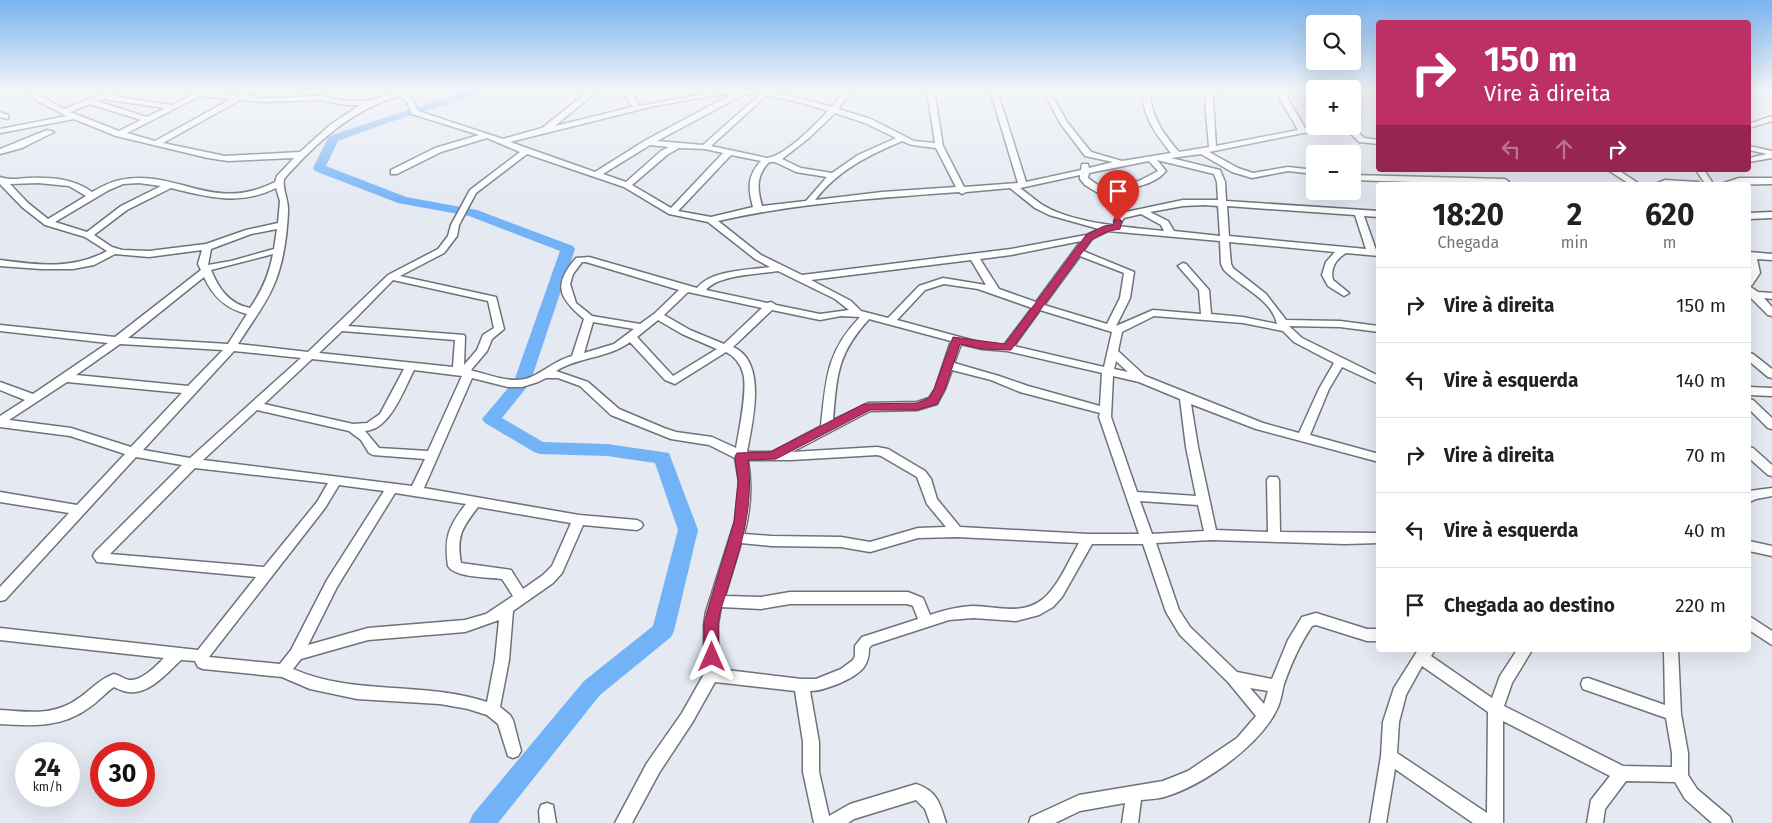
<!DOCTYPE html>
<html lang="pt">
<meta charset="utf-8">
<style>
body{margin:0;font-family:"Fira Sans",sans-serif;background:#f6f6f6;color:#202124;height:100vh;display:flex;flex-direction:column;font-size:19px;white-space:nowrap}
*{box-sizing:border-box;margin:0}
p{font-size:16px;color:#757577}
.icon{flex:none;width:28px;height:28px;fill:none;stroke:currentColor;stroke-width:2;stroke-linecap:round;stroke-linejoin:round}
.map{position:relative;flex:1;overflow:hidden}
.sheet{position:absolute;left:1376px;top:182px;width:375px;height:470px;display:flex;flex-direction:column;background:#fff;border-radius:5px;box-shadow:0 5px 20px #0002}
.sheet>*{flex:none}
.guide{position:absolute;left:1376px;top:20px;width:375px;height:152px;border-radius:5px;box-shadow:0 5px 20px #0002;background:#bc3066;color:#fff;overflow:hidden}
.tools{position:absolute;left:1306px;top:15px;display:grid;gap:10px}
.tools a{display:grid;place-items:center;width:55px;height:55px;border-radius:5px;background:#fff;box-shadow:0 5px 20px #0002;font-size:25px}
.speed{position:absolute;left:15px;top:742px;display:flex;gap:10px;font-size:25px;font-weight:700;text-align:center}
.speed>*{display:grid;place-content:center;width:65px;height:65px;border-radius:50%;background:#fff;box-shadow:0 5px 20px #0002;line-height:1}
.speed small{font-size:12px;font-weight:400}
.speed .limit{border:8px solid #d22;background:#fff;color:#111}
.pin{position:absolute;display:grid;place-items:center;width:42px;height:42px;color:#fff;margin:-51px -21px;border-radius:50% 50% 50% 0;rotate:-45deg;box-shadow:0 0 5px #0007}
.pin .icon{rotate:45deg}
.me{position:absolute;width:55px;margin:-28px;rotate:0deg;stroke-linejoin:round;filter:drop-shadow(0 0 4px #0008)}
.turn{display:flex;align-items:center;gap:18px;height:105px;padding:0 25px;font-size:22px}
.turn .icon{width:65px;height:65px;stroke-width:2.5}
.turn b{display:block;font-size:35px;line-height:42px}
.lanes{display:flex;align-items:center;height:48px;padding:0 25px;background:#0003;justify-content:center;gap:25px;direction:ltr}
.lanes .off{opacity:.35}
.eta{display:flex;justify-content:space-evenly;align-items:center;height:85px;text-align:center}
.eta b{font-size:30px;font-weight:700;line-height:35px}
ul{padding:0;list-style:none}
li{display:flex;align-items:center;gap:15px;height:75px;padding:0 25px;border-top:1px solid #e0e0e0}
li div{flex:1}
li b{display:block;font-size:19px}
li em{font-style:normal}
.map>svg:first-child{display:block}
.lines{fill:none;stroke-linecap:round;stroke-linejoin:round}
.river{fill:#72b2f7;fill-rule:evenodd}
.street-casing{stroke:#6e727a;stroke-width:3}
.street{fill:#fff;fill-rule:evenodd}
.route{fill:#bc3066;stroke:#7a1f42}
</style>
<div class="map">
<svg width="1772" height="823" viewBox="0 0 1772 823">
<rect width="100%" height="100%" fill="#e4e9f2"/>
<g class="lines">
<!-- river -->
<path class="river" d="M 469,90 L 484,90 L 465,99 L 390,122 L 338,141 L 326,166 L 406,197 L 477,210 L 573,246 L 575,249 L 530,383 L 502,418 L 543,442 L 607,444 L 669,453 L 698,530 L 674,631 L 671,637 L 600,695 L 498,823 L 469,823 L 473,814 L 584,681 L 653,626 L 678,530 L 655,463 L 607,456 L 540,454 L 534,452 L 485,423 L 482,419 L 514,381 L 560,251 L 469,216 L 398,203 L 315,171 L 313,168 L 329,136 Z"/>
<defs>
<path id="street" d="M 23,90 L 31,90 L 64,109 L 113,90 L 123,90 L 110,96 L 172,105 L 202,90 L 208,90 L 207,93 L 238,95 L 248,90 L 256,90 L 247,96 L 263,98 L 321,96 L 345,101 L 369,101 L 397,92 L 398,90 L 404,90 L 404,92 L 413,99 L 418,111 L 503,139 L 542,128 L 590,90 L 598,90 L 555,126 L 632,107 L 625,94 L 627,90 L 633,90 L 633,94 L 639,106 L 725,90 C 762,90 796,96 832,107 L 846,90 L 852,90 L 838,109 L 871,119 L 914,141 L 935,143 L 927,90 L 934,90 L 943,146 L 964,187 L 1018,183 L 990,90 L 997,90 L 1026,182 L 1081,170 L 1082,164 L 1088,164 L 1089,168 L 1113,162 L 1085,156 L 1060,123 L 1043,90 L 1049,90 L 1067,122 L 1091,152 L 1122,161 L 1171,153 C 1156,134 1141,115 1143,90 L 1150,90 C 1150,116 1163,133 1179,152 L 1209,147 L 1205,100 C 1209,92 1213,89 1222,90 L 1214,96 L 1213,100 L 1216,146 L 1298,130 L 1280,99 L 1278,90 L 1285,90 L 1288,99 L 1305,128 L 1352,126 L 1364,138 L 1379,140 L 1379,144 L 1359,142 L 1345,128 L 1303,133 L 1209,152 L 1238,168 L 1253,173 L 1288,167 L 1315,170 L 1315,174 L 1288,171 L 1252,178 L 1232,172 L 1201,154 L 1171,158 L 1220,170 L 1225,182 L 1226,201 L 1379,211 L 1379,217 L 1364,216 L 1376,250 L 1379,250 L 1379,256 L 1346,253 C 1336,259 1330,268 1333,280 L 1349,293 L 1344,296 L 1328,286 L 1322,275 L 1326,262 L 1335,252 L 1229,242 L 1231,264 L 1233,268 L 1266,294 L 1286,320 L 1340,321 L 1379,326 L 1379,332 L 1340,327 L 1289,326 L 1302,338 L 1379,376 L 1379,384 L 1342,367 L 1329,389 L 1310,435 L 1379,454 L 1379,462 L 1256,429 L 1191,404 L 1198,447 L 1216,530 L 1268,532 L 1267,480 L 1269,477 L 1277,477 L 1279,480 L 1280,532 L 1379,533 L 1379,543 L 1345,544 L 1211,540 L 1156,543 L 1179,610 L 1190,627 L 1237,672 L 1272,679 L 1288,640 L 1302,617 L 1316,613 L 1367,629 L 1379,629 L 1379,641 L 1367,641 L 1316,625 L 1312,626 C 1300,644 1291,664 1284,684 C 1282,692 1281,700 1278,707 C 1262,744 1203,786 1164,797 C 1157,799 1149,799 1141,800 L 1138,823 L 1122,823 L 1125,803 L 1080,811 L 1055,823 L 1029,823 L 1031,817 L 1079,795 L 1163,781 L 1188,771 L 1237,738 L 1256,716 L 1228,682 L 1180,635 L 1166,612 L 1143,544 L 1092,544 L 1062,597 L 1053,607 L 1039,615 L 1016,621 L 973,618 L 949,620 L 872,645 L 869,648 C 869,655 868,661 864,667 C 855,679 824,691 810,691 L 819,742 L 819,772 L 829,816 L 850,804 L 916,784 C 937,791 940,803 946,823 L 930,823 L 925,809 L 916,800 L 854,819 L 848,823 L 814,823 L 803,772 L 803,742 L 795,691 L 715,682 L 692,723 L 659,773 L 632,823 L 615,823 L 647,763 L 682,713 L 704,674 L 704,624 L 706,612 L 735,521 L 739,482 L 735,458 L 709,445 L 671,439 L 611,415 L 580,386 L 558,378 L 546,378 L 538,382 L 522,387 L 508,387 L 472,378 L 424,488 L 579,515 L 637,520 L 641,522 L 643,525 L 641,528 L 637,530 L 583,525 L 562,573 L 553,583 L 513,611 L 509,660 L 500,707 L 510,715 L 513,720 L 521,751 L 518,756 L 513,758 L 508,756 L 498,724 L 487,715 L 468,709 L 440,704 L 357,699 L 310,689 L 282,677 L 203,669 L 198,667 L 195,661 L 181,660 C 168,672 149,695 129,692 C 124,692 119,689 114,687 C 105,693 99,701 90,707 C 62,728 33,726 0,724 L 0,710 C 29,712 55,716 79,698 C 91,690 99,679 114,674 C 119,675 124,679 129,680 C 142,681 156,666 164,658 L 0,640 L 0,628 L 198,650 L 256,577 L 97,562 L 93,556 L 95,552 L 182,465 L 136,457 L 5,600 L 0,601 L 0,587 L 69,513 L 0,502 L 0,492 L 77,505 L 125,454 L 70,436 L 0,427 L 0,416 L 25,400 L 0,390 L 0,382 L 33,394 L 108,343 L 0,331 L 0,325 L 115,337 L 201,270 L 198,264 L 202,250 L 149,257 L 115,254 L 94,265 L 73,269 L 41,269 L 0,266 L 0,260 C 38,265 72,270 107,251 L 85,237 L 45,225 L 22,207 L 0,184 L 0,177 C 9,180 17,179 27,178 C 50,177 73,178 92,192 C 101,187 110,182 120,180 C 177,168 212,214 275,182 L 277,176 L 294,158 L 228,161 L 208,158 L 116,136 L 74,119 L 0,133 L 0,129 L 67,116 L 41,103 ZM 728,93 L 732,94 L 646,140 L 595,172 L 510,142 L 654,106 ZM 743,95 L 759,95 L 703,145 L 657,141 ZM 767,95 L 802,103 L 828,111 C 816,124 785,156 767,158 L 711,146 ZM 200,96 L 231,99 L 155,141 L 127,133 ZM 399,96 L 407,102 L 412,114 L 479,135 L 435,148 L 391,170 L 391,174 L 397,174 L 441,152 L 487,138 L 520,152 L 470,190 L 451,225 L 448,236 L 438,249 L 388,275 L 308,352 L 238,344 C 250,325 264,307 273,287 C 283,265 287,235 288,212 C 289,201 282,189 284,179 C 317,142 351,110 399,96 ZM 102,99 L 165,108 L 147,117 L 96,101 ZM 240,100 L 263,102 L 321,100 L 345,105 L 360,105 L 330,125 L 300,152 L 225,156 L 163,143 ZM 90,104 L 141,120 L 119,131 L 70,112 ZM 835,113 L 865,123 L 896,138 L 858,155 L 832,173 L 801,168 L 782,159 L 809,138 ZM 902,141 L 912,145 L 936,148 L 956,187 L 882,192 L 815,200 C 838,170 869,155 902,141 ZM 650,145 L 669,147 L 661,151 L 626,182 L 603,174 ZM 679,148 L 705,149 L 723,153 L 671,208 L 632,185 L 667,155 ZM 527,154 L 624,187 L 669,214 L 708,222 L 755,259 L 770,267 C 748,270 711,270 697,288 L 589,257 L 576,258 C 553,285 558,297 584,319 L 572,356 C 556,360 545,371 531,377 C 513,385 491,375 473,371 L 471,370 L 487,351 L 492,339 L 504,329 L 496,297 L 400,276 L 444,253 L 457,236 L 459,225 L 476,193 ZM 731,155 L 761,161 C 747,176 748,189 753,207 L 711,217 L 678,211 ZM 1157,160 L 1214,174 L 1217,182 L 1218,200 L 1183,200 L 1126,212 L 1127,210 L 1123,201 L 1106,191 C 1126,189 1153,187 1166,171 ZM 1149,161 L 1158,171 L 1139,181 L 1099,186 L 1088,178 L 1089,173 ZM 769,162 L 775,162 L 796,172 L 827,177 L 806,201 L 762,206 C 757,188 756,176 769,162 ZM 1080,175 L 1080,179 L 1085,185 L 1116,204 L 1119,210 L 1114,221 L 1115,223 L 1121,223 L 1124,218 L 1141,214 L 1161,225 L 1164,231 C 1128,227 1072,224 1041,204 C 1034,199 1027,193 1020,188 ZM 38,183 L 69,186 L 86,196 L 48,219 L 28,203 L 10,184 ZM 139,183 L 161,186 L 121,206 L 87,232 L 55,222 L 109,190 L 123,184 ZM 171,188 C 207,197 241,206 276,188 L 280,201 L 278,223 L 246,230 L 206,244 L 149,251 L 122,250 L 112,247 L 94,235 L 127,210 ZM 1010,188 L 1035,208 L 1049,215 L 1099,229 L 1086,235 L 1011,249 L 802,275 L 761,255 L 718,221 C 796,203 878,198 959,192 L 962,194 L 966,192 ZM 1204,205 L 1218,206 L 1220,236 L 1174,231 L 1168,221 L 1150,212 L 1183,206 ZM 1227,206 L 1355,215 L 1366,249 L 1229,236 ZM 277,229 L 274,249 L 231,261 L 208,265 L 211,249 L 251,234 ZM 1108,231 L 1220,241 L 1221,264 L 1224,270 C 1240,287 1272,299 1277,324 L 1243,317 L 1211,314 L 1209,290 L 1186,264 L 1183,263 L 1178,266 L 1199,290 L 1201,314 L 1153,310 L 1116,326 L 1130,298 L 1134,272 L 1083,251 L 1092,239 ZM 1081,241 L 1036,302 L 999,289 L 980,259 L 1011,255 ZM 273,254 C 269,275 262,291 250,308 C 229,304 219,289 211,270 ZM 1080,256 L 1124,273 L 1120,298 L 1107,324 L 1044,305 ZM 971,260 L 986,285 L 943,278 L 919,286 L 888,318 L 861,311 L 851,301 L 811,280 ZM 582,262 L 586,262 L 679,290 L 654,314 L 640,324 L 592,316 L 576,303 L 570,284 L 573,274 ZM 778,271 L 835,299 L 849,310 L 820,314 L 776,305 L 771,302 L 767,303 L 706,290 C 717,275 760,274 778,271 ZM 204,277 C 213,297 226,309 247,314 L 228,344 L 128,338 ZM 393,280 L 488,301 L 494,328 L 483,335 L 477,350 L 464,365 L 465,337 L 464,335 L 348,326 ZM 944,284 L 978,289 L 1032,308 L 1004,345 L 982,343 L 897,320 L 925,290 ZM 688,292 L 762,308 L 724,344 L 690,330 L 664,315 ZM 772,310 L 820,320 L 841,316 L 860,317 C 826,352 826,380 821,426 L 772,452 L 747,452 C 752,423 768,362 733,347 ZM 1040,310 L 1112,332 L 1104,367 L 1014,346 ZM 1154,316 L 1243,323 L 1283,331 L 1294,342 L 1334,363 L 1319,389 L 1299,433 L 1263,423 L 1145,376 L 1118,351 L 1122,332 ZM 869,319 L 951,341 L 935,389 L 929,398 L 917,402 L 868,403 L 833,420 C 837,375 837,354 869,319 ZM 658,320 L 682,334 L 717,349 L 673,376 L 637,337 ZM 593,322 L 634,329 L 614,344 L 584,353 ZM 342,331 L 455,340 L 453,367 L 319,353 ZM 630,342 L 665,380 L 675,384 L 726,352 C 734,356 741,364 743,373 C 748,388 739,431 736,448 L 712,437 L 676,432 L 664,428 L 619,409 L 588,382 L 556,371 C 578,357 609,358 630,342 ZM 120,344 L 223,350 L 188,386 L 76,375 ZM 961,344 L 982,349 L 1007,351 L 1102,373 L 1100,406 L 1028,386 L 999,376 L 954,363 ZM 234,351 L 301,358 L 190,458 L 143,450 ZM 312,359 L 404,369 L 380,414 L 367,423 L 353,424 L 264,404 ZM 1116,361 L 1128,372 L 1114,369 ZM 414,370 L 462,376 L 428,451 L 379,448 L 365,431 C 390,430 404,389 414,370 ZM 952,370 L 991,380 L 1020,392 L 1100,413 L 1099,417 L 1139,534 L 1088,534 L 960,527 L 937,499 L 931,479 L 925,471 L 888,449 L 877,447 L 792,452 L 870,411 L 917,410 L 937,404 L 945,389 ZM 1113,376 L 1139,382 L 1180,399 L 1186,447 L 1196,496 L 1137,492 L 1111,417 ZM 67,382 L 182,393 L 131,447 L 71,428 L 9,420 ZM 257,410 L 349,431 L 361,440 L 369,453 L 373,455 L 425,459 L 412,486 L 203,460 ZM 877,455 L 881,456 L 917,477 L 927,504 L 946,527 L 918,528 L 870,542 L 841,537 L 771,536 L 744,534 C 751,509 752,485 748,460 L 791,460 ZM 195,468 L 328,483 L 317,502 L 264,567 L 110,554 ZM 339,485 L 384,491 L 327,580 L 291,650 L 280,664 L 209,657 L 325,508 ZM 395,493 L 466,504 C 448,527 444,538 448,566 C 455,578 489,577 502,579 L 513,596 L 486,614 L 465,620 L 368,628 L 308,645 L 337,587 ZM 1140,501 L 1198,505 L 1204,531 L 1152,534 ZM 478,507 L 571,523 L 552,566 L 543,575 L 523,589 L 511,570 L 461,563 C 456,536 462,528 478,507 ZM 957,537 L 1079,543 C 1069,560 1058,587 1043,599 C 1022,616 996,606 972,606 C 957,607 944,610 930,615 L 923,598 L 908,592 L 790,592 L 761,597 L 725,596 L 741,543 L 771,546 L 841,547 L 870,552 L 918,538 ZM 790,604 L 907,604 L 913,606 L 918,619 L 862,637 L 855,646 L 855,656 L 853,660 L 841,669 L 816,679 L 801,679 L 718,669 L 718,624 L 721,607 L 761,609 ZM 499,620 L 495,660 L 487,702 C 424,681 354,696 293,669 L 301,659 L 368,640 L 465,632 ZM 1250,688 L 1268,691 L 1264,704 Z
M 0,112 L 8,115 L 8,119 L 0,117 Z
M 1352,117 L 1356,120 L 1352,122 Z
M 1769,117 L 1772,117 L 1772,121 L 1749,128 L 1749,124 Z
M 47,130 L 54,132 L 22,148 L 0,154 L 0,149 Z
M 1749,146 L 1772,151 L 1772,158 L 1749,162 L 1749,158 L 1767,154 L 1749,150 Z
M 1608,170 L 1618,170 L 1641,185 L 1631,185 Z
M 1696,170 L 1704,170 L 1714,185 L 1706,185 Z
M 1352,175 L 1505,179 L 1509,182 L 1505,185 L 1352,180 Z
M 1739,178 L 1772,178 L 1772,184 L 1718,185 Z
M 1665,180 L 1698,182 L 1702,185 L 1653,185 Z
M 1772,212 L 1772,218 L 1749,219 L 1749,213 Z
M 1749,252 L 1772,254 L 1772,260 L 1757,259 L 1760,273 L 1752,285 L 1749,286 Z
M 1749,286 L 1758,292 L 1772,293 L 1772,299 L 1764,298 L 1772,307 L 1772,316 L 1768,315 L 1750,297 Z
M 1749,353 L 1753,354 L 1772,369 L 1772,378 L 1768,377 L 1749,361 Z
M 1749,387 L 1772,388 L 1772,396 L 1749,395 Z
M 1749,399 L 1753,400 L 1772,418 L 1772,429 L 1768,428 L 1749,409 Z
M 1749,447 L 1753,448 L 1772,465 L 1772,476 L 1768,475 L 1749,458 Z
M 1772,488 L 1772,496 L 1756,499 L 1749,502 L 1749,491 Z
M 1749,541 L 1772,546 L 1772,556 L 1749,551 Z
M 1749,616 L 1772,631 L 1772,645 L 1749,630 Z
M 1418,650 L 1435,650 L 1431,656 L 1492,698 L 1500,676 L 1517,650 L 1532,650 L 1512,683 L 1504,706 L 1623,766 L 1672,767 L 1672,753 L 1666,718 L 1583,689 L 1581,684 L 1583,679 L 1588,678 L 1665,705 L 1664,650 L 1678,650 L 1681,714 L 1688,753 L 1688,775 L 1697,789 L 1730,817 L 1732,823 L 1712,823 L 1685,799 L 1675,782 L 1626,781 L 1605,809 L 1603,823 L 1587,823 L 1591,800 L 1610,776 L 1503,721 L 1503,823 L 1473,823 L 1395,769 L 1386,823 L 1370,823 L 1381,756 L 1383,722 L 1394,688 ZM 1422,666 L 1488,712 L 1487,813 L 1397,753 L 1399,722 L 1406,695 Z
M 547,803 L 553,805 L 556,823 L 540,823 L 539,811 L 541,805 Z"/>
</defs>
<!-- street casing -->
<use href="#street" class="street-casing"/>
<!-- street -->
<use href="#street" class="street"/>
</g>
<!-- sky -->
<linearGradient id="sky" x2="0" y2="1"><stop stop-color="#79b3ee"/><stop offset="0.44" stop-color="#f3f5f9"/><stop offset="1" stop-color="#f3f5f9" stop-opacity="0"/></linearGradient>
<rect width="1772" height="205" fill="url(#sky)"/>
<!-- route -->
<path class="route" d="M 1118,218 L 1122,221 L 1120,229 L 1109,231 L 1092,239 L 1011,350 L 982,349 L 960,344 L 945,389 L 937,404 L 917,410 L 870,410 L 776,459 L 748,460 C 755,514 736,561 720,612 L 718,624 L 719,657 L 717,662 L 712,663 L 707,662 L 704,657 L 704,624 L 707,612 L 734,522 L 738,482 L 735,456 L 737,453 L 770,452 L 864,404 L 917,403 L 929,398 L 934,389 L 953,337 L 1005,344 L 1086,235 L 1104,226 L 1113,225 L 1115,219 Z"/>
</svg>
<div class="tools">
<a><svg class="icon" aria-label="search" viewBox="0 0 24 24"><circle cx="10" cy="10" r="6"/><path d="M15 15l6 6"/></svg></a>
<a>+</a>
<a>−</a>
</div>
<div class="speed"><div>24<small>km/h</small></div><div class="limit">30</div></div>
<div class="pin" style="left:1118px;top:221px;background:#d93025"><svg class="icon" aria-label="arrive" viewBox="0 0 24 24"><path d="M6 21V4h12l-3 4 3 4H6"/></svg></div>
<svg class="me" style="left:712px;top:657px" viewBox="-20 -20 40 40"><path d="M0-17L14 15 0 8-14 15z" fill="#bc3066" stroke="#fff" stroke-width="4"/></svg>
<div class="guide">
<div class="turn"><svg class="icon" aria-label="right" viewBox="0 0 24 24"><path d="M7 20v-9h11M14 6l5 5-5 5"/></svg><div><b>150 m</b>Vire à direita</div></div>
<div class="lanes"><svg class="icon off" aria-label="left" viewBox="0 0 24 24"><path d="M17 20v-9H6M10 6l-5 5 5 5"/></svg><svg class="icon off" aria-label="ahead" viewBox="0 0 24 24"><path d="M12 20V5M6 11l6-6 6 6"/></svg><svg class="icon" aria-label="right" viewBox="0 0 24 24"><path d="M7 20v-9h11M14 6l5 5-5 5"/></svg></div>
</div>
<section class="sheet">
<div class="eta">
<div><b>18:20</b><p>Chegada</p></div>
<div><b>2</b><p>min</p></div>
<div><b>620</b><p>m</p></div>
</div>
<ul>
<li><svg class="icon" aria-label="right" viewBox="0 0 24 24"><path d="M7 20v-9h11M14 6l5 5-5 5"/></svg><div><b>Vire à direita</b></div><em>150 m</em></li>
<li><svg class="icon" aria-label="left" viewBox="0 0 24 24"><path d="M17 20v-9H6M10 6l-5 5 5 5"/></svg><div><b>Vire à esquerda</b></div><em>140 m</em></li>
<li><svg class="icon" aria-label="right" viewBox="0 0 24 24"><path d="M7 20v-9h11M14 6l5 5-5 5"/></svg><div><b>Vire à direita</b></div><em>70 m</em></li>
<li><svg class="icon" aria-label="left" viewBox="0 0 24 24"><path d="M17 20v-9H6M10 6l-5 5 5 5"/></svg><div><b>Vire à esquerda</b></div><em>40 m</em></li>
<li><svg class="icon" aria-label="arrive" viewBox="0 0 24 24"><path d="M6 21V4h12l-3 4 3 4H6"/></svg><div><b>Chegada ao destino</b></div><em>220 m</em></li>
</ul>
</section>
</div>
